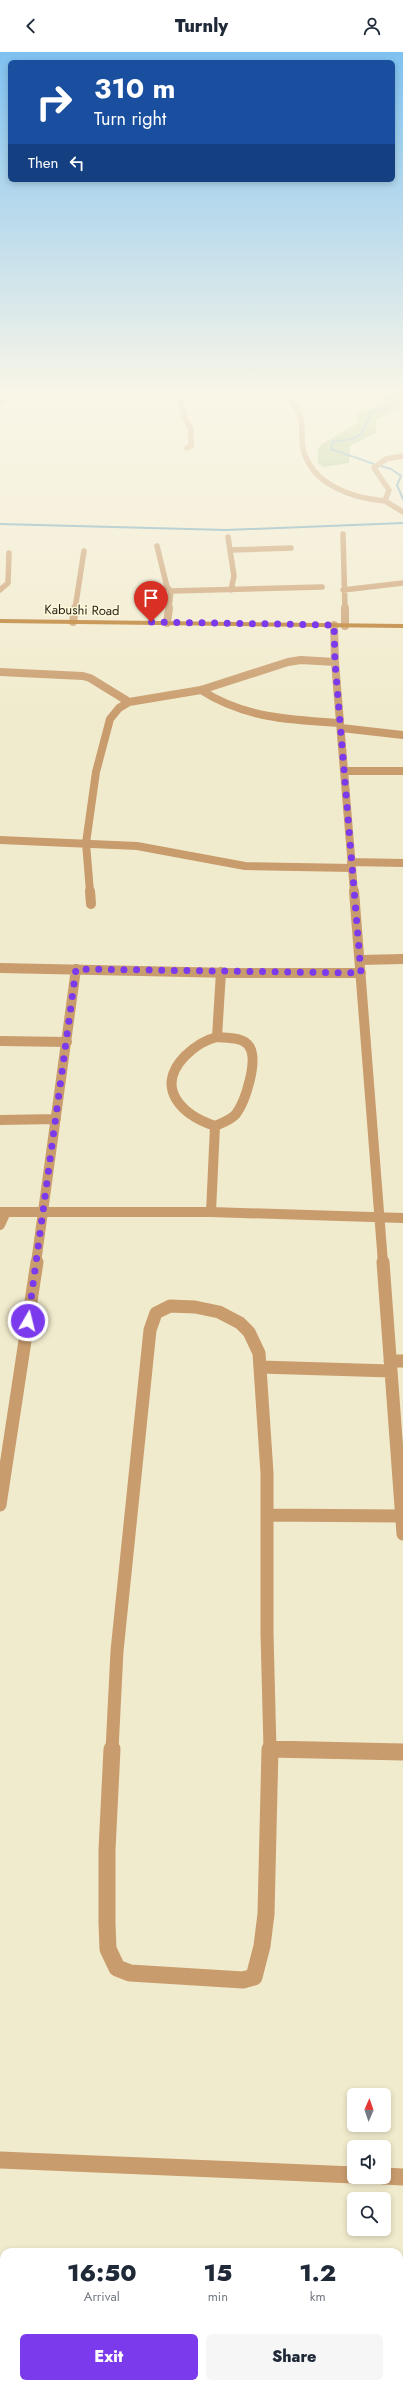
<!DOCTYPE html>
<style>
body{margin:0;font-family:Jost,sans-serif;background:#f6f6f7;color:#1f2937;height:100vh;display:flex;flex-direction:column;font-size:15px;white-space:nowrap}
*{box-sizing:border-box;margin:0}
p{font-size:13px;color:#747a83}
.icon{flex:none;width:22px;height:22px;fill:none;stroke:currentColor;stroke-width:2;stroke-linecap:round;stroke-linejoin:round}
.map{position:relative;flex:1;overflow:hidden}
.details{position:absolute;left:0px;top:2196px;width:403px;height:140px;display:flex;flex-direction:column;background:#fff;border-radius:12px 12px 0 0;box-shadow:0 2px 6px #0003}
.details>*{flex:none}
.guide{position:absolute;left:8px;top:8px;width:387px;height:122px;border-radius:6px;box-shadow:0 2px 6px #0003;background:#1a4fa0;color:#fff;overflow:hidden}
.needle{width:26px;rotate:2deg}
.buttons{position:absolute;left:347px;top:2036px;display:grid;gap:8px}
.buttons a{display:grid;place-items:center;width:44px;height:44px;border-radius:6px;background:#fff;box-shadow:0 2px 6px #0003;font-size:20px}
.pin{position:absolute;display:grid;place-items:center;width:34px;height:34px;color:#fff;margin:-41px -17px;border-radius:50% 50% 50% 0;rotate:-45deg;box-shadow:0 0 4px #0007}
.pin .icon{rotate:45deg}
.me{position:absolute;width:44px;margin:-22px;rotate:8deg;stroke-linejoin:round;filter:drop-shadow(0 0 3px #0008)}
.turn{display:flex;align-items:center;gap:14px;height:84px;padding:0 20px;font-size:18px}
.turn .icon{width:52px;height:52px;stroke-width:2.5}
.turn b{display:block;font-size:28px;line-height:34px}
.then{display:flex;align-items:center;height:38px;padding:0 20px;background:#0003;gap:8px;font-size:15px}
.eta{display:flex;justify-content:space-evenly;align-items:center;height:68px;text-align:center}
.eta b{font-size:24px;font-weight:800;line-height:28px}
.button{display:flex;gap:8px;margin-top:auto;padding:8px 20px}
.button a{flex:1;height:46px;border-radius:6px;background:#7c3aed;color:#fff;font-size:16px;font-weight:800;line-height:46px;text-align:center}
.button a+a{background:#f6f6f7;color:#1f2937}
header{display:flex;justify-content:space-between;align-items:center;height:52px;padding:0 20px;background:#fff;font-size:18px;font-weight:800}
.map>svg:first-child{display:block}
.green{fill:#aec689}
.lines{fill:none;stroke-linecap:round;stroke-linejoin:round}
.stream{stroke:#649eb6;stroke-width:2}
.street-far4{stroke:#c99c6d;stroke-width:5.5}
.street-far3{stroke:#c99c6d;stroke-width:8}
.street-far2{stroke:#c99c6d;stroke-width:10}
.street-far1{stroke:#c99c6d;stroke-width:13}
.street{stroke:#c99c6d;stroke-width:17}
.secondary{fill:#b6731f;fill-rule:evenodd}
.route{stroke:#7c3aed;stroke-width:7;stroke-dasharray:0 12.6}
.labels{text-anchor:middle;dominant-baseline:central;stroke-width:3;stroke-linejoin:round;paint-order:stroke}
.far-street-label{font-size:13px;fill:#1f1d12;stroke:#fef9da}
</style>
<header><svg class="icon" aria-label="back" viewBox="0 0 24 24"><path d="M15 5l-7 7 7 7"/></svg>Turnly<svg class="icon" aria-label="person" viewBox="0 0 24 24"><circle cx="12" cy="8" r="4"/><path d="M4 21q1-7 8-7t8 7"/></svg></header>
<div class="map">
<svg width="403" height="2336" viewBox="0 0 403 2336">
<rect width="100%" height="100%" fill="#f1ebcd"/>
<!-- green -->
<path class="green" d="M 381,341 L 403,341 L 400,356 L 376,368 L 376,381 L 350,394 L 349,411 L 323,415 L 318,411 L 318,397 L 322,392 L 358,371 L 356,362 C 365,358 385,354 381,341 Z"/>
<g class="lines">
<!-- stream -->
<path class="stream" d="M 374,412 L 331,397 L 333,389 C 359,389 363,384 371,360 L 387,356 L 392,349 L 391,341
M 381,414 L 391,417 L 401,424 L 397,433 L 403,447
M 0,472 L 226,478 L 403,471"/>
<!-- street-far4 -->
<path class="street-far4" d="M 180,341 L 184,365 L 191,377 L 191,394 L 187,396
M 285,341 C 290,348 300,358 301,367 C 303,377 301,387 303,397 C 312,433 352,446 385,449
M 0,351 L 4,350 L 12,341
M 403,404 L 386,407 L 374,416 L 389,438 L 385,449 L 403,460
M 343,482 L 345,557
M 228,485 L 234,524 L 231,538
M 157,494 L 167,535 L 171,539 L 169,557
M 230,498 L 291,496
M 0,538 L 8,531 L 9,501
M 343,538 L 403,531
M 171,539 L 322,535
M 75,557 L 84,499"/>
<!-- street-far3 -->
<path class="street-far3" d="M 345,556 L 345,574
M 73,570 L 75,556
M 167,571 L 169,556
M 334,573 L 335,610 L 354,840
M 0,620 L 83,624 L 90,626 L 129,650
M 201,638 C 244,666 290,668 340,671
M 341,676 L 403,683
M 344,719 L 403,719
M 0,788 L 137,794 L 245,814 L 352,816
M 351,810 L 403,811
M 90,840 L 86,791 L 96,720 L 110,667 L 119,656 L 129,650 L 201,638 L 288,610 L 301,608 L 335,610"/>
<!-- street-far2 -->
<path class="street-far2" d="M 90,839 L 91,852
M 354,839 L 383,1211
M 360,908 L 403,907
M 0,916 L 233,921 L 361,921
M 217,985 C 227,986 243,985 249,994 C 259,1008 245,1050 236,1062 C 231,1068 222,1071 215,1074 C 182,1063 154,1036 185,1004 C 194,995 204,988 217,985 Z
M 217,985 L 221,920
M 0,989 L 67,990
M 0,1068 L 56,1067
M 0,1160 L 211,1160 L 403,1166
M 211,1160 L 215,1074
M 0,1173 L 6,1160
M 36,1211 L 76,917"/>
<!-- street-far1 -->
<path class="street-far1" d="M 383,1210 L 403,1482
M 390,1309 L 403,1309
M 260,1315 L 391,1319
M 0,1453 L 37,1210
M 268,1463 L 401,1464
M 270,1697 L 291,1698
M 112,1698 L 117,1599 L 150,1278 L 156,1261 L 170,1254 L 195,1255 L 219,1260 L 240,1271 L 249,1280 L 259,1301 L 267,1421 L 267,1581 L 270,1698"/>
<!-- street -->
<path class="street" d="M 112,1697 L 107,1798 L 107,1871 L 108,1897 L 117,1916 L 130,1921 L 243,1928 L 254,1925 L 262,1894 L 266,1862 L 270,1697
M 270,1697 L 403,1700
M 0,2108 L 354,2123
M 384,2124 L 403,2125"/>
<!-- secondary -->
<path class="secondary" d="M 0,567 L 403,572 L 403,576 L 0,571 Z"/>
</g>
<!-- sky -->
<linearGradient id="sky" x2="0" y2="1"><stop stop-color="#7fc1f0"/><stop offset="0.51" stop-color="#f9f6e8"/><stop offset="1" stop-color="#f9f6e8" stop-opacity="0"/></linearGradient>
<rect width="403" height="668" fill="url(#sky)"/>
<g class="lines">
<!-- route -->
<path class="route" d="M 28,1269 L 76,917 L 361,921 L 335,610 L 334,573 L 151,570"/>
</g>
<g class="labels">
<!-- far-street labels -->
<g class="far-street-label">
<text transform="translate(82 558) rotate(1)">Kabushi Road</text>
</g>
</g>
</svg>
<div class="buttons">
<a><svg class="needle" viewBox="-14 -14 28 28"><path d="M0-13l5 13h-10z" fill="#e53935"/><path d="M0 13l5-13h-10z" fill="#747a83"/></svg></a>
<a><svg class="icon" aria-label="sound" viewBox="0 0 24 24"><path d="M4 9h4l5-4v14l-5-4H4zM17 9q2 3 0 6"/></svg></a>
<a><svg class="icon" aria-label="search" viewBox="0 0 24 24"><circle cx="10" cy="10" r="6"/><path d="M15 15l6 6"/></svg></a>
</div>
<div class="pin" style="left:151px;top:570px;background:#d93025"><svg class="icon" aria-label="arrive" viewBox="0 0 24 24"><path d="M6 21V4h12l-3 4 3 4H6"/></svg></div>
<svg class="me" style="left:28px;top:1269px" viewBox="-20 -20 40 40"><circle r="17" fill="#7c3aed" stroke="#fff" stroke-width="3"/><path d="M0-11L8 9 0 5-8 9z" fill="#fff"/></svg>
<div class="guide">
<div class="turn"><svg class="icon" aria-label="right" viewBox="0 0 24 24"><path d="M7 20v-9h11M14 6l5 5-5 5"/></svg><div><b>310 m</b>Turn right</div></div>
<div class="then">Then<svg class="icon" aria-label="left" viewBox="0 0 24 24"><path d="M17 20v-9H6M10 6l-5 5 5 5"/></svg></div>
</div>
<section class="details">
<div class="eta">
<div><b>16:50</b><p>Arrival</p></div>
<div><b>15</b><p>min</p></div>
<div><b>1.2</b><p>km</p></div>
</div>
<div class="button"><a>Exit</a><a>Share</a></div>
</section>
</div>
